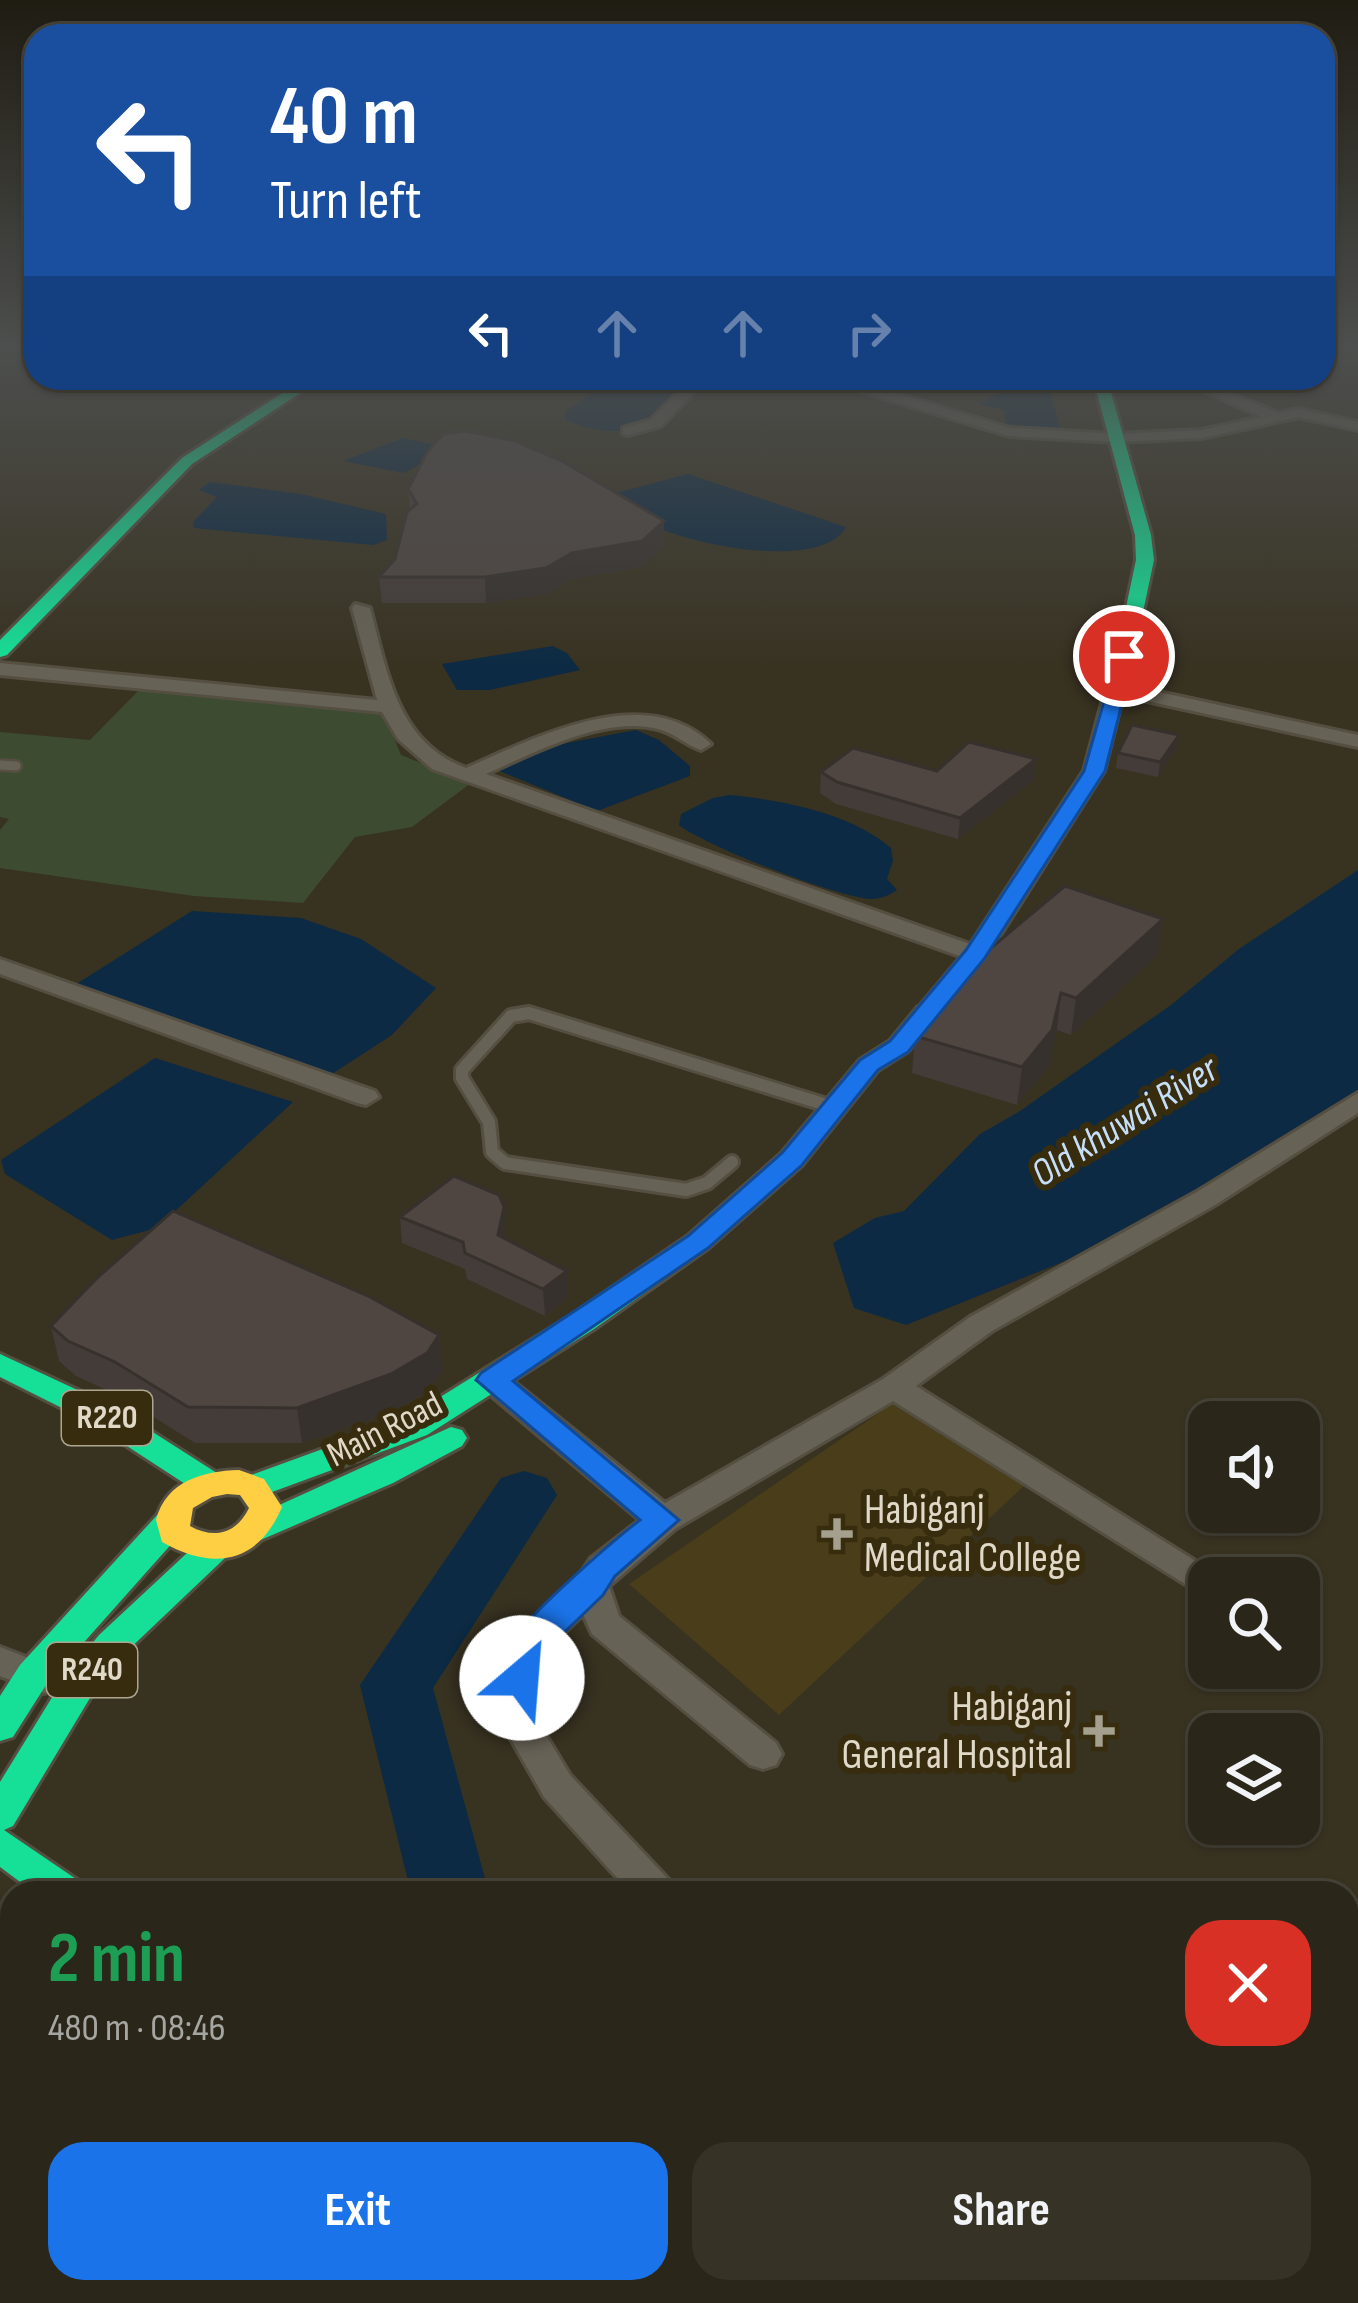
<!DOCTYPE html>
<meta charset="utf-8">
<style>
body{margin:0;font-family:"Sofia Sans Condensed",sans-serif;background:#363226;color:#f1f3f6;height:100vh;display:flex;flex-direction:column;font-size:45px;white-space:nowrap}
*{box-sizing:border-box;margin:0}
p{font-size:39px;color:#a5a5a2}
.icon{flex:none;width:66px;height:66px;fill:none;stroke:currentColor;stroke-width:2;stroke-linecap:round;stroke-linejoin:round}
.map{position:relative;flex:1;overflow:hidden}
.sheet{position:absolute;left:0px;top:1881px;width:1359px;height:423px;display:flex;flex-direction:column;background:#2a2619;border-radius:36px 36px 0 0;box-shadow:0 3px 9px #0004,0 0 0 3px #464338}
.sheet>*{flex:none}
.top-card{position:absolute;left:24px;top:24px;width:1311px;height:366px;border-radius:36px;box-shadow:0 3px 9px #0004,0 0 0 3px #464338;background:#1a4fa0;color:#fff;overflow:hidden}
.fabs{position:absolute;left:1188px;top:1401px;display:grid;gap:24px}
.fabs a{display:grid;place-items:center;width:132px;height:132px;border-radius:24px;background:#2a2619;box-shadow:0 3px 9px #0004,0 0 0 3px #464338;font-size:60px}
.pin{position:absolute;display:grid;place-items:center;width:102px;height:102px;color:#fff;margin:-51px;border:6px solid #fff;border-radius:50%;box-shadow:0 3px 12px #0007}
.me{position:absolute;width:132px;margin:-66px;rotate:27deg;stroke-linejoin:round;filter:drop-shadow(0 0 9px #0008)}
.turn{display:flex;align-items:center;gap:42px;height:252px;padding:0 48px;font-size:54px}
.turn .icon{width:156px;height:156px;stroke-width:2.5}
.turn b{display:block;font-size:84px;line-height:102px}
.lanes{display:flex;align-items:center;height:114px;padding:0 48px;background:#0003;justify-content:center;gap:60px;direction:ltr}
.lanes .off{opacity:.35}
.round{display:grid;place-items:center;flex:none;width:126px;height:126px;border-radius:36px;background:#363226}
.overview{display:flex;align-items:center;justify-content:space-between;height:204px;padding:0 48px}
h1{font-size:72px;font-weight:700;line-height:90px;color:#1e9e55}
.action{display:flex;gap:24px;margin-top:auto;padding:24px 48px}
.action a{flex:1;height:138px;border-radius:36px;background:#1a73e8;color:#fff;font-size:48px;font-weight:700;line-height:138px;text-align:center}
.action a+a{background:#363226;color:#f1f3f6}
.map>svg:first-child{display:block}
.built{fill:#4a3d19}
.green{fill:#3d4c31}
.water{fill:#0c2a44}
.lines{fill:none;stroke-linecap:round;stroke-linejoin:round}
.river{fill:#0c2a44;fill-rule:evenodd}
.lane-far1-casing{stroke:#544f41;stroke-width:14}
.lane-casing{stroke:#544f41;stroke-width:18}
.street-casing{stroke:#544f41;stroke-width:6}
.fast-casing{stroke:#544f41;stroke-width:6}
.slow-casing{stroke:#544f41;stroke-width:6}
.lane-far1{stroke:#676256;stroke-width:9}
.lane{stroke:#676256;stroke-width:12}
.street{fill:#676256;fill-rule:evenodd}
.fast{fill:#16e098;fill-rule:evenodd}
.slow{fill:#ffcf43;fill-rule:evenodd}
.wall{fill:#443c39}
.shaded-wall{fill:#37312e}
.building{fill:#4f4642;stroke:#37312e;stroke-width:3}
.route{fill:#1a73e8;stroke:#114b97;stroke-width:3}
.poi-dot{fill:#a59f8e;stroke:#372c0e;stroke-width:4.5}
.labels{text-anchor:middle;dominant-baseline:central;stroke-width:12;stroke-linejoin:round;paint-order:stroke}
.shield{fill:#372c0e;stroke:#ada590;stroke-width:3}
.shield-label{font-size:33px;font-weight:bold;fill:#e0d9c8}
.street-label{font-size:36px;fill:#e0d9c8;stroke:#372c0e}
.water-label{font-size:39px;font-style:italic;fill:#c6dff9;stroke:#372c0e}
.near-poi-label{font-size:42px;fill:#e0d9c8;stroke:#372c0e;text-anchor:start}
</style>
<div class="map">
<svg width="1358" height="2303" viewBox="0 0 1358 2303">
<rect width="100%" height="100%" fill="#383221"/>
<!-- built -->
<path class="built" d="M 892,1404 L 1025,1485 L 779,1715 L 629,1584 Z"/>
<!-- green -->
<path class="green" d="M 143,686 L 380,705 L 401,755 L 471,783 L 412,827 L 355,837 L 303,903 L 194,896 L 0,868 L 0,830 L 9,819 L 0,817 L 0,732 L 90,740 Z"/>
<!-- water -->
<path class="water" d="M 1000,386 L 1049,387 L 1061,431 L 1006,424 L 1004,410 L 978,404 L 1001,392 Z
M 623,390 L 675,393 C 636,434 620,440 565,420 L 565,412 L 592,392 Z
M 403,438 L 450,448 L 404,473 L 343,461 Z
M 688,474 L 846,527 C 821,574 670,543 634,515 C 627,509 621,500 616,493 Z
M 210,482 L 301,494 L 386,514 L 387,540 L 373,545 L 194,528 L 193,522 L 217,497 L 199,490 Z
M 553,646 L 567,653 L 580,670 L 490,690 L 457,690 L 442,664 Z
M 636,730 L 659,740 L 690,766 L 690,776 L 597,811 L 497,770 L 551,746 Z
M 730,795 C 782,800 851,813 891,848 L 893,861 L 887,879 L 897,890 C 890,895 881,899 871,899 C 837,897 705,846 679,825 L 681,814 L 713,798 Z
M 1358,870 L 1358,1091 L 1110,1243 L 906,1325 L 854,1308 L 833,1243 L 875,1218 L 904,1211 L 980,1134 L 1020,1111 L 1171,1005 L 1239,949 Z
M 192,911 L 301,918 L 361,939 L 436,988 L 392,1035 L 318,1083 L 62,993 Z
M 155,1058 L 293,1102 L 157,1228 L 112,1240 L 5,1174 L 1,1160 Z"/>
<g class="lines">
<!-- river -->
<path class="river" d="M 524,1471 L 547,1478 L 557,1495 L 433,1688 L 489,1893 L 411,1893 L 360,1685 L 501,1478 Z
M 701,2292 L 798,2292 L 802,2303 L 705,2303 Z"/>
<defs>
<path id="lane-far1" d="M 0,765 L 16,766"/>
<path id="lane" d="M 732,1162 L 707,1183 L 686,1190 L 505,1163 L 492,1152 L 489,1122 L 462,1078 L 462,1070 L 511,1016 L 529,1013 L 833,1107"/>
<path id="street" d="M 516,378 L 846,378 L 1010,428 L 1116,434 L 1202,430 L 1262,417 L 1175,378 L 1194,378 L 1278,413 L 1299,409 L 1358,422 L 1358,430 L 1299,417 L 1202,438 L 1116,442 L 1009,436 L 853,389 L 699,387 L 661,426 L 628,435 L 623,434 L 623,428 L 651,420 L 684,386 L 523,382 Z
M 355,604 L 370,608 C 387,671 397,743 466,768 C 535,738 645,680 711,744 L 701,750 C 686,745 674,733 658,729 C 604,715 534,753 486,774 L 984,949 L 988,954 L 976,961 L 968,959 L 432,769 L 398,739 L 382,712 L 0,675 L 0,663 L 377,700 L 352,608 Z
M 1117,683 L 1358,735 L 1358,747 L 1110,693 L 1110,685 Z
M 0,959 L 375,1091 L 379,1097 L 366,1105 L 357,1103 L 0,974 Z
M 1358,1093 L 1358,1113 L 1215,1205 L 992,1331 L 916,1386 L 1221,1577 L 1209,1578 L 1209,1599 L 893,1401 L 675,1529 L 609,1586 L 619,1616 L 776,1743 L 782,1754 L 776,1765 L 763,1769 L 750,1765 L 592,1634 L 583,1614 L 546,1650 L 532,1712 L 570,1775 L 670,1881 L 676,1893 L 631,1893 L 544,1797 L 496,1713 L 518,1634 L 579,1576 L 591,1558 L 640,1520 L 481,1387 L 477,1380 L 481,1373 L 503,1373 L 665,1503 L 883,1379 L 970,1317 L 1195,1193 Z
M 0,1647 L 57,1669 L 62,1679 L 57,1689 L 44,1693 L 0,1676 Z
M 1130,2292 L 1186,2292 L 1190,2303 L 1134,2303 Z"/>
<path id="fast" d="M 306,378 L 323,378 L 192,464 L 7,655 L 0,657 L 0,640 L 182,458 Z
M 1093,378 L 1107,378 L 1151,535 L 1154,560 L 1139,631 L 1130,636 L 1121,631 L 1136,560 L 1135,535 Z
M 927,1005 L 939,1012 L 908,1051 L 878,1070 L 802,1165 L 708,1248 L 594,1329 L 427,1435 L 264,1495 L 252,1499 L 240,1495 L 236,1487 L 240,1479 L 405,1419 L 572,1315 L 688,1236 L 782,1153 L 860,1060 L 890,1041 L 918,1007 Z
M 0,1354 L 112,1406 L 220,1475 L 224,1483 L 220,1491 L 208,1495 L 196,1491 L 90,1422 L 0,1377 Z
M 451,1427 L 462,1430 L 467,1438 L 462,1446 L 393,1483 L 256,1542 L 244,1539 L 239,1530 L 244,1521 Z
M 171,1510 L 183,1513 L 188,1522 L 183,1531 L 46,1685 L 13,1737 L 0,1741 L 0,1696 L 20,1665 L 159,1513 Z
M 213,1536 L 225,1540 L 230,1549 L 225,1558 L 123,1655 L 90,1698 L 13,1826 L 4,1830 L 79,1881 L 85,1893 L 35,1893 L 0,1867 L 0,1782 L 64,1678 L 99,1635 L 201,1540 Z"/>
<path id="slow" d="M 1130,626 L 1139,631 L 1104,771 L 988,954 L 936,1017 L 918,1017 L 915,1012 L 967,950 L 1084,771 L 1121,631 Z
M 239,1470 L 264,1479 L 282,1507 C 258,1564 213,1571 162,1542 L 156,1520 C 166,1481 203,1471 239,1470 ZM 227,1494 L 240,1495 L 249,1508 C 237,1533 215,1540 190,1526 L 193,1508 L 212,1497 Z
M 422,2292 L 474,2292 L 478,2303 L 426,2303 Z"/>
</defs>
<!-- lane-far1 casing -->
<use href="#lane-far1" class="lane-far1-casing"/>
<!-- lane casing -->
<use href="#lane" class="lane-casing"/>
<!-- street casing -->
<use href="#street" class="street-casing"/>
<!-- fast casing -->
<use href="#fast" class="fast-casing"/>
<!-- slow casing -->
<use href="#slow" class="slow-casing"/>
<!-- lane-far1 -->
<use href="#lane-far1" class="lane-far1"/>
<!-- lane -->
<use href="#lane" class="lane"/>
<!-- street -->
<use href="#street" class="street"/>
<!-- fast -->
<use href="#fast" class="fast"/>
<!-- slow -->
<use href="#slow" class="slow"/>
</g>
<!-- wall -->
<path class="wall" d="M 408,489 L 664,546 L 642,567 L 572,579 L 547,594 L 486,603 L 382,603 L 379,577 L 395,559 L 410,510 Z
M 1179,735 L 1176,750 L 1158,777 L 1116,768 L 1118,753 Z
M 937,771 L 1034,780 L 958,839 L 836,804 L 820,793 L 821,772 Z
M 1158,955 L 1071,1035 L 1057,1030 L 1048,1068 L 1017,1105 L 912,1073 L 915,1036 L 942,1005 Z
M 504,1207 L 505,1238 L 568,1298 L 545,1316 L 467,1279 L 465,1269 L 402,1243 L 400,1217 Z
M 51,1326 L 439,1335 L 443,1370 L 431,1388 L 395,1410 L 302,1443 L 195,1443 L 122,1397 L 76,1376 L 59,1361 Z"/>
<!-- shaded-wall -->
<path class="shaded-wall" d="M 664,521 L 664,546 L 642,567 L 572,579 L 547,594 L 486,603 L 485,577 L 572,553 Z
M 1179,735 L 1176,750 L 1158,777 L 1160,762 Z
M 1036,759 L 1034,780 L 958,839 L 960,818 Z
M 1163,919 L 1158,955 L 1071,1035 L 1076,998 Z
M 1061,993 L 1057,1030 L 1048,1068 L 1017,1105 L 1022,1067 Z
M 504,1207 L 506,1233 L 500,1262 L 498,1235 Z
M 567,1271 L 568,1298 L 545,1316 L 543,1289 Z
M 439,1335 L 443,1370 L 431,1388 L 395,1410 L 302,1443 L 297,1408 Z"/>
<!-- building -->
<path class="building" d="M 465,431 L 515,441 L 562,461 L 664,521 L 642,541 L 572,553 L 546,568 L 485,577 L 379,577 L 395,559 L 407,512 L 417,504 L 408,489 L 427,452 L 443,434 Z
M 1132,725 L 1179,735 L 1160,762 L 1118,753 Z
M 969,742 L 1036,759 L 960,818 L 837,782 L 821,772 L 853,748 L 937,771 Z
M 1065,886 L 1163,919 L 1076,998 L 1061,993 L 1052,1030 L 1022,1067 L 915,1036 L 942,1005 L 947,988 L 962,972 Z
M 454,1176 L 499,1195 L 504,1207 L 498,1235 L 567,1271 L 543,1289 L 465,1253 L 463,1242 L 400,1217 Z
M 173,1211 L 370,1297 L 439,1335 L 427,1353 L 391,1374 L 297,1408 L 188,1407 L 115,1362 L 68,1341 L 51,1326 L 97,1278 Z"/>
<!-- sky -->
<linearGradient id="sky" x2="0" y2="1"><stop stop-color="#1f1c12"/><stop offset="0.52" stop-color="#4d4f4e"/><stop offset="1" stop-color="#4d4f4e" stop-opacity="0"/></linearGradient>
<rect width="1358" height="668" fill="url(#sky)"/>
<!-- route -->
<path class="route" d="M 1118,652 L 1134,656 L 1105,771 L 984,959 L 908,1052 L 878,1070 L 802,1165 L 708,1248 L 513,1381 L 679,1520 L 615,1576 L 603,1595 L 546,1650 L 535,1688 L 522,1693 L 509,1688 L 504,1678 C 507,1666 508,1652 514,1640 C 526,1616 615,1539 640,1520 L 476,1380 L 481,1373 L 688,1236 L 782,1153 L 860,1060 L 890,1041 L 966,950 L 1084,771 Z"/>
<!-- markers -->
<g class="poi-dot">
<path d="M831 1516h12v12h12v12h-12v12h-12v-12h-12v-12h12z"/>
<path d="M1093 1713h12v12h12v12h-12v12h-12v-12h-12v-12h12z"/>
</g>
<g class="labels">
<!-- shield labels -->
<g class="shield">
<rect x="62" y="1391" width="90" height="54" rx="9"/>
<rect x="47" y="1643" width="90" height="54" rx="9"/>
</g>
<g class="shield-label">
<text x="107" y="1418">R220</text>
<text x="92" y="1670">R240</text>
</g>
<!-- street labels -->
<g class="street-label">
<text transform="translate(385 1430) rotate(-27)">Main Road</text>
</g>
<!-- water labels -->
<g class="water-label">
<text transform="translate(1125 1122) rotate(-32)">Old khuwai River</text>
</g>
<!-- near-poi labels -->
<g class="near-poi-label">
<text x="864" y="1510">Habiganj<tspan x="864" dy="48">Medical College</tspan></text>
<text x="1072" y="1707" text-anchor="end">Habiganj<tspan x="1072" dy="48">General Hospital</tspan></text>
</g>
</g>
</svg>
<div class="fabs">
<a><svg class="icon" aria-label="sound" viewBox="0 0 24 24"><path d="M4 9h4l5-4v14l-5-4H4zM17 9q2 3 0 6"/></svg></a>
<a><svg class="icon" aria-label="search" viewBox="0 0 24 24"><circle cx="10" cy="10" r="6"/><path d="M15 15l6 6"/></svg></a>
<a><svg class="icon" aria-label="layers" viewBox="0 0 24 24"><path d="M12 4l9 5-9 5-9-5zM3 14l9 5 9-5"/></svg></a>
</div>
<div class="pin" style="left:1124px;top:656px;background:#d93025"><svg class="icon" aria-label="arrive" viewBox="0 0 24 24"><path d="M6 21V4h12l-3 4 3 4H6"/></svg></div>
<svg class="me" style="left:522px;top:1678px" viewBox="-20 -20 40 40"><circle r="19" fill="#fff"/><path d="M0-13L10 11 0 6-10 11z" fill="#1a73e8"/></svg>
<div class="top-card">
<div class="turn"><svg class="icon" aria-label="left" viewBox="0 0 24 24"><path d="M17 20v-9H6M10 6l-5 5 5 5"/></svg><div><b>40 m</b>Turn left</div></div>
<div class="lanes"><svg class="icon" aria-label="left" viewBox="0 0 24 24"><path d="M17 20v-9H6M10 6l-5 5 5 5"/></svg><svg class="icon off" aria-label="ahead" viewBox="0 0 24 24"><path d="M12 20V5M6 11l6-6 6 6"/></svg><svg class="icon off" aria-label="ahead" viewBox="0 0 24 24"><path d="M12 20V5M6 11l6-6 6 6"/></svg><svg class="icon off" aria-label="right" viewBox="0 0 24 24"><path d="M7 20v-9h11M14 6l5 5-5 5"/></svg></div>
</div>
<section class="sheet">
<div class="overview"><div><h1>2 min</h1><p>480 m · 08:46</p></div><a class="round" style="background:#d93025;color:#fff"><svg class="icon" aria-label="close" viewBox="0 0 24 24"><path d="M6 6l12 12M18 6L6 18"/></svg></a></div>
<div class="action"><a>Exit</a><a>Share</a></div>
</section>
</div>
